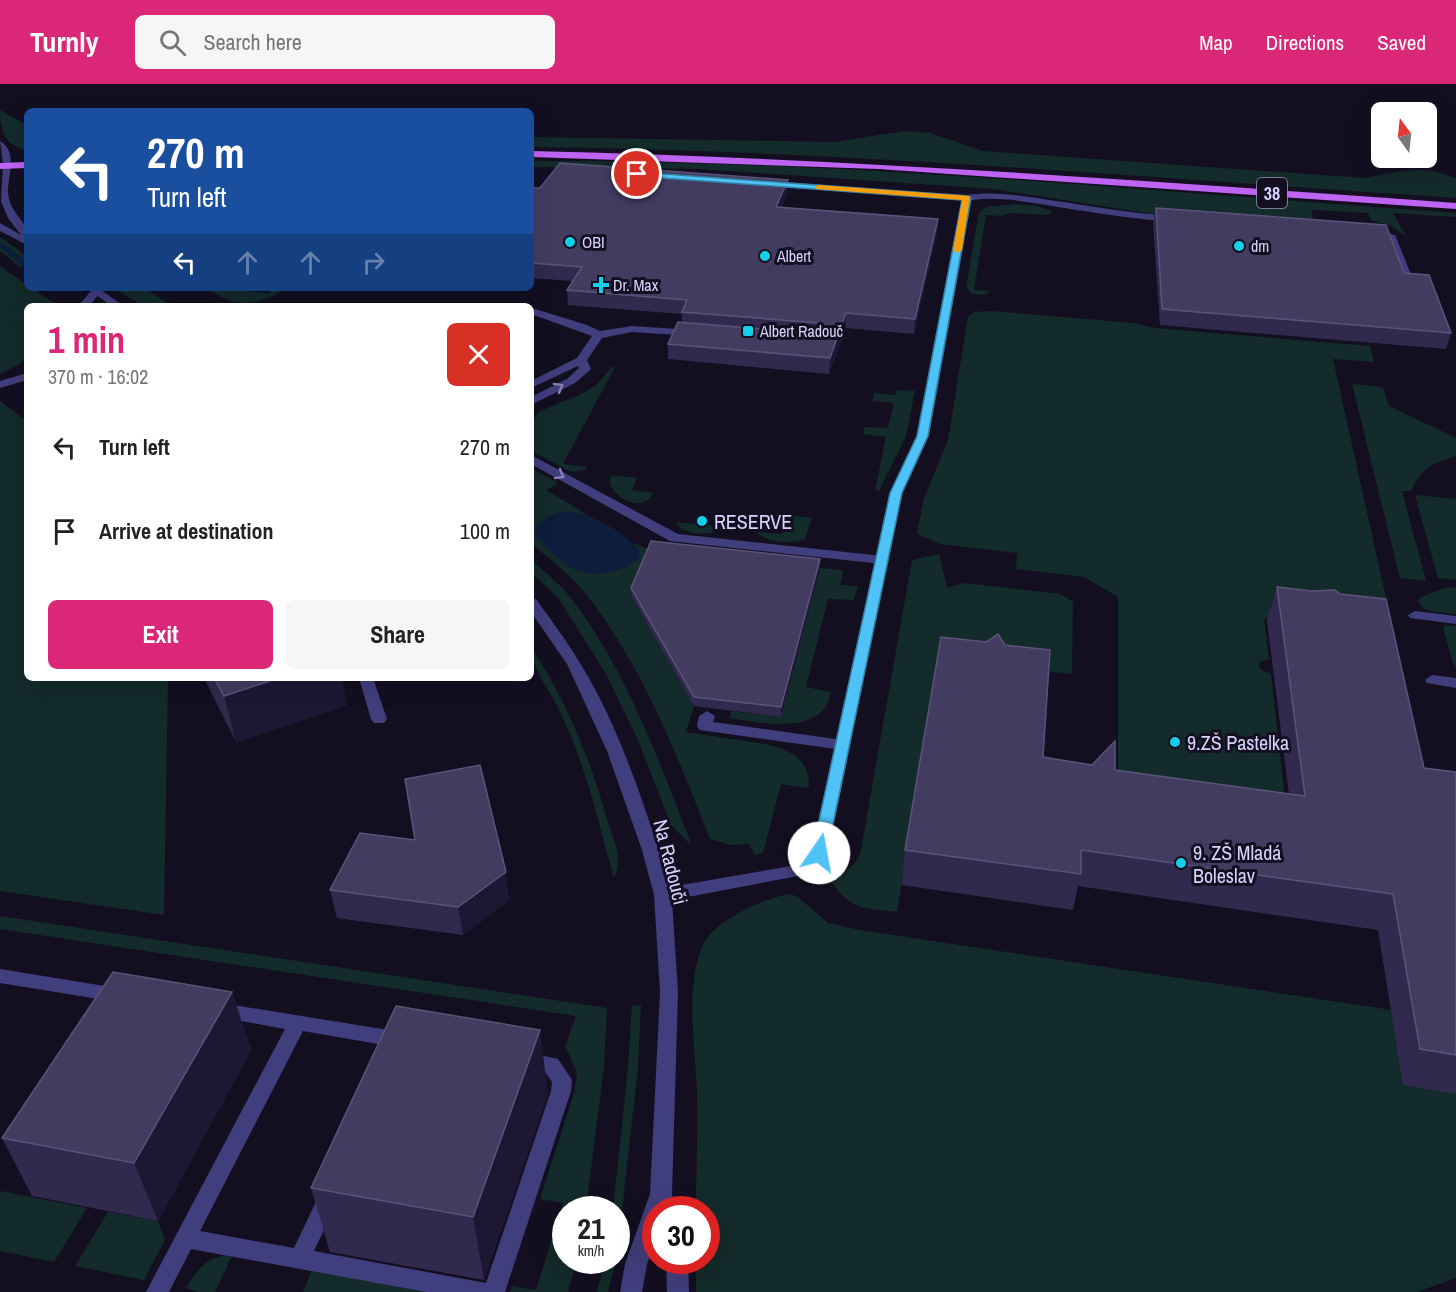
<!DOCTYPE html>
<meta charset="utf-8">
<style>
body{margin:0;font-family:"Archivo Narrow",sans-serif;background:#f6f6f6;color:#222;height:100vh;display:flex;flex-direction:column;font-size:22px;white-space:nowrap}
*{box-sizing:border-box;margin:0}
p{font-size:20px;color:#767676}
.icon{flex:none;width:33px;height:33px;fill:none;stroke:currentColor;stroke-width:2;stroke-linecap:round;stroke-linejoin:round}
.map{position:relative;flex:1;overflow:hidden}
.side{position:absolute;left:24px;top:219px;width:510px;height:378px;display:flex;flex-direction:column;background:#fff;border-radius:9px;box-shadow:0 6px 24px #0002}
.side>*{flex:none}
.top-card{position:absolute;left:24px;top:24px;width:510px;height:183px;border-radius:9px;box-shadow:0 6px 24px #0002;background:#1a4fa0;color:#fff;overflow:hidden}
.needle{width:39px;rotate:345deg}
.buttons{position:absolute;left:1371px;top:18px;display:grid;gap:12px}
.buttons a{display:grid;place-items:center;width:66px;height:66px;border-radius:9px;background:#fff;box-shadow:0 6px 24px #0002;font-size:30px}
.speed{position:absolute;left:552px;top:1112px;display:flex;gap:12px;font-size:30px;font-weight:700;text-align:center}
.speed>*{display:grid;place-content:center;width:78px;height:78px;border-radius:50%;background:#fff;box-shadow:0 6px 24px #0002;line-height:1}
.speed small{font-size:15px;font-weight:400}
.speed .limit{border:9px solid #d22;background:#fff;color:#111}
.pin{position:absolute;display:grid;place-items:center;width:51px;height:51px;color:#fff;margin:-26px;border:3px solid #fff;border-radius:50%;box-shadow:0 2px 6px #0007}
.me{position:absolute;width:66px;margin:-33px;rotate:12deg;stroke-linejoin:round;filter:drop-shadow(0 0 4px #0008)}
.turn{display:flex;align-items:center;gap:21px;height:126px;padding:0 24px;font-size:27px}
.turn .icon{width:78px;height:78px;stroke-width:2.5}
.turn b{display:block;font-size:42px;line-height:51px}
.lanes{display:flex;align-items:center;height:57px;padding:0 24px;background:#0003;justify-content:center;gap:30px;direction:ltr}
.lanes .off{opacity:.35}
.round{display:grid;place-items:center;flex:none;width:63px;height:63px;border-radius:9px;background:#f6f6f6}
.summary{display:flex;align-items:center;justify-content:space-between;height:102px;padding:0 24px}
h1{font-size:36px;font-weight:800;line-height:45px;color:#db2777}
.button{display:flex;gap:12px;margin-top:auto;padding:12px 24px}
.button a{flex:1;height:69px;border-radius:9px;background:#db2777;color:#fff;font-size:24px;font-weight:800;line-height:69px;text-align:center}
.button a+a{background:#f6f6f6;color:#222}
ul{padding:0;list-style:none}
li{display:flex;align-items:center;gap:18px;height:84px;padding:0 24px}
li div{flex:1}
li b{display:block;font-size:22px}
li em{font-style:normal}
header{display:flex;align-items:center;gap:36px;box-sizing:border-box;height:84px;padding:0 30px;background:#db2777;color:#fff}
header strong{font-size:28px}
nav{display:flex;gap:33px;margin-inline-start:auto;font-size:21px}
.search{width:420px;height:54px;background:#f6f6f6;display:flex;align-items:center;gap:15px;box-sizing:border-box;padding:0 21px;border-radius:9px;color:#767676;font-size:22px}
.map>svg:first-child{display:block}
.green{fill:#132b2a}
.water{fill:#0d1e3c}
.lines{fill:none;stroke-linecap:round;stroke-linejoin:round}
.stream{fill:#0d1e3c;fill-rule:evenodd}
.service{fill:#413e7d;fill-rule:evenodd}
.minor{fill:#413e7d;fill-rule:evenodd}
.primary{fill:#bf63f3;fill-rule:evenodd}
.wall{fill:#322a4e}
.shaded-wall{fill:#1e1734}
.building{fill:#433c61;stroke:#5b5479;stroke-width:1.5}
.oneway{stroke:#8581b6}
.route{fill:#4fc3f7;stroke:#337fa1;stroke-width:1.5}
.slow{fill:#f59e0b}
.poi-dot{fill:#12d0e8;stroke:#130f21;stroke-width:2}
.labels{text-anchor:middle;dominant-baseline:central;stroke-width:6;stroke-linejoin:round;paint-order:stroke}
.far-poi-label{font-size:16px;fill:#d8d3fc;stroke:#130f21;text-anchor:start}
.shield{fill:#130f21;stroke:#9d98ba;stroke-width:1.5}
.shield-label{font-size:18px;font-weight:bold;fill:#d8d3fc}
.poi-label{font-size:20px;fill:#d8d3fc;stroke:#130f21;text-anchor:start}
.street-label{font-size:20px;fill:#d8d3fc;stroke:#130f21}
</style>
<header>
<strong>Turnly</strong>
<div class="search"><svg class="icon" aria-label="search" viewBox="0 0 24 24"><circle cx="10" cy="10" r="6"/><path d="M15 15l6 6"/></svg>Search here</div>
<nav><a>Map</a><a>Directions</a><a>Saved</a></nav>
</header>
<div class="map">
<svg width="1456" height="1208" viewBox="0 0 1456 1208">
<rect width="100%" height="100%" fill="#130f21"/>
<!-- green -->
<path class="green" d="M 0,26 L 27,41 L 27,67 C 5,61 0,47 0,26 Z
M 904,47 L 930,49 L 983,67 L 1364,94 C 1400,88 1422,79 1456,95 L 1456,114 C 1148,94 840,66 531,63 L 531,53 L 835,58 Z
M 531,77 C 840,76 1148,107 1456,129 L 1456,133 L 1393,129 L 1406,152 L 1391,142 L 1371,136 L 1368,129 L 1312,126 L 1313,135 L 1308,139 L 1153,130 L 993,105 L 698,85 L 531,83 Z
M 1015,120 L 1038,122 L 1053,128 L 1047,131 L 1009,129 L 1001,132 L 986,131 L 974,206 L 990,207 L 985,211 L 972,210 L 966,203 L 979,129 L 986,123 Z
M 0,153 L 27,172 L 27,181 L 20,183 L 0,167 Z
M 0,182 L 27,201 L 27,204 L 31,204 L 59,222 L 27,222 L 27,270 L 20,280 L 0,290 Z
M 113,204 L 144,204 L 172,222 L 144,222 Z
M 207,204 L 269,209 L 274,204 L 282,204 L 282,206 C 277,211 271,212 265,215 C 243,223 226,218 207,204 Z
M 991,227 L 1133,239 L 1155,244 L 1370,262 L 1374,278 L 1333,275 L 1389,528 L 1309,539 L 1264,535 L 1269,575 L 1259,578 L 1260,585 L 1271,590 L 1288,742 L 1118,718 L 1118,513 L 1084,493 L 1016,485 L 1017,469 L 940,460 L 917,450 L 924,414 L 948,356 L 968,233 L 974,228 Z
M 612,283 L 615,283 L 563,380 L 587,383 L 585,386 L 571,388 L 531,367 L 531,338 L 540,327 L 580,311 L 596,301 Z
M 1352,300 L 1383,303 L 1389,322 L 1456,354 L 1456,372 C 1430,381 1423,382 1411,407 L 1402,407 L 1426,497 L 1400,494 Z
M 897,306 L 915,307 L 906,352 L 879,407 L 875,406 L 886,353 L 863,350 L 865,343 L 888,344 L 894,319 L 872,317 L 874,309 L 896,311 Z
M 0,317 L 27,337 L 27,594 L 168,594 L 164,831 L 0,807 Z
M 531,384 L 557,398 L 556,401 L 546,406 L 588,431 L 563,428 L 545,435 L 639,466 L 633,459 L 651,466 L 632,513 L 694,622 L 686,648 C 703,651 721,653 738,656 C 767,660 810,663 809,702 L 806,704 L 781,700 L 763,769 L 755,771 L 749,760 L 730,761 L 710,755 C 676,669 643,582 585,509 C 570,490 549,475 531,459 Z
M 611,391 L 637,394 L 632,406 L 653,409 C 645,429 617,416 610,400 Z
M 1415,411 L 1456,415 L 1456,496 L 1438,494 Z
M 787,431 L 812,434 L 805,455 C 792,460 767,460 757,448 L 782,450 Z
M 676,438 L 725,443 C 714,453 683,452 676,438 Z
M 939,470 L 947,504 L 964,499 L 1061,510 L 1073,518 L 1072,590 L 937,575 L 937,587 L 897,828 C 867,824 850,827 832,798 L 855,779 L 860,771 L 912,476 Z
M 531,476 C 545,488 560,500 571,514 C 627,587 659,677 692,762 L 671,741 L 638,656 L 606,590 L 559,515 L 531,488 Z
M 820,484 L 843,486 L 840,501 L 858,502 L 854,516 L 828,515 L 806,603 L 831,608 C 823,654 760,638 729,634 L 731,627 L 781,633 Z
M 1456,503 L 1456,530 C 1443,528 1422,531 1418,516 L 1421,513 L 1445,504 Z
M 1445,541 L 1456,542 L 1456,584 L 1453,579 L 1443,544 Z
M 531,563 C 566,616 589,672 606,732 C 612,751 624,774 614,794 C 597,734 584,673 555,618 C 546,601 531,582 531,563 Z
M 791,810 L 799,814 L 828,839 L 860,846 L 1392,926 L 1456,1010 L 1456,1194 L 1417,1208 L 696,1208 L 696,1176 L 706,1176 L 706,1125 L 696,1125 C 696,1087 698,1049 697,1011 C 696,965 684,904 703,861 C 713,837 766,813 791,810 Z
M 0,832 L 607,924 L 604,983 L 586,1125 L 566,1125 L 566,1176 L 577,1176 L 568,1208 L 510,1208 L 512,1202 L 536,1206 L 563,1119 L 540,1115 L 575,1006 L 577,988 L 565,962 L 576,932 L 0,845 Z
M 641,921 L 638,983 L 617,1171 L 616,1125 L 613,1125 L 628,983 L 632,922 Z
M 0,1107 L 87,1124 L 54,1178 L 0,1167 Z
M 108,1128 L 158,1137 L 165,1156 L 144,1196 L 75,1182 Z
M 227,1171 L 232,1172 L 215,1208 L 199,1208 L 186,1204 C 197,1186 205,1174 227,1171 Z
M 605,1176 L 616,1176 L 608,1208 L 597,1208 Z
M 312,1186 L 424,1208 L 303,1208 Z"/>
<!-- water -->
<path class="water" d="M 563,428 C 587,426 624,448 639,466 L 639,473 C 631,482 622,485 611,488 C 578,498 554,473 534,449 L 538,439 Z"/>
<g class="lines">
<!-- stream -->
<path class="stream" d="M 0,158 L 27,177 L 27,181 L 22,181 L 0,164 Z"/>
<!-- service -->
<path class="service" d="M 769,97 L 967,111 C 998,106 1033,114 1064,118 C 1101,124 1137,130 1174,132 L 1179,135 L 1174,138 C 1137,135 1101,130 1064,124 C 1033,119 998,111 967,117 L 766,102 L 765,100 Z
M 1372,146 L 1395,151 L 1415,200 L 1414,202 L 1405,200 L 1388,155 L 1369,151 L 1367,149 Z
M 92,206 L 101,208 L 89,222 L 78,222 Z
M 535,225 L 587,241 L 600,247 L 632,242 L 693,246 L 698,249 L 693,252 L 632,248 L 602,254 L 587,276 L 591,285 L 589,287 L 575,299 L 531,321 L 531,313 L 567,295 L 579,284 L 578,282 L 531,304 L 531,297 L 577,274 L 592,252 L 531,230 L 531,226 Z
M 27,289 L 27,296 L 0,304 L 0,297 Z
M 531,371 L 678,450 L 882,472 L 889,476 L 882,480 L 670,457 L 531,380 Z
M 1415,527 L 1456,532 L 1456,540 L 1410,534 L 1408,531 Z
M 1432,591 L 1456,594 L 1456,604 L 1427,599 L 1425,596 Z
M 359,594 L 373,594 L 387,635 L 384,639 L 374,639 L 371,635 Z
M 707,627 L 715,632 L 713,638 L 843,656 L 851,661 L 843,666 L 700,646 L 697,642 L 699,632 Z
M 0,885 L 117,904 L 124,906 L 126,911 L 124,916 L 117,918 L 0,899 Z
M 221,919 L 401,948 L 408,950 L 411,956 L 408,962 L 401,964 L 303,947 L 200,1147 L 294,1164 L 321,1107 L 328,1105 L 335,1107 L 339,1114 L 314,1167 L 486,1199 L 551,1007 L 552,998 L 545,988 L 519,982 L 516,976 L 519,970 L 526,968 L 558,975 L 572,996 L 571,1007 L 505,1208 L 426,1208 L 191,1165 L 169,1208 L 146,1208 L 285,945 L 214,932 L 212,927 L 214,922 Z"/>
<!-- minor -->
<path class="minor" d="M 0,57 C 19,68 7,93 8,109 C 10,128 23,134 27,147 C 28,150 27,157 27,161 L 0,147 L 0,139 L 21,151 L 8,134 L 1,117 L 3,80 Z
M 967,111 L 972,114 L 929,352 L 902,409 L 828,769 L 817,784 L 798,792 L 672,816 L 678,908 L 672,1110 L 675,1125 L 656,1125 L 656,1156 L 647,1180 L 642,1208 L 620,1208 L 625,1180 L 650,1110 L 660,908 L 654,811 L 642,766 L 607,667 L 567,580 L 531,528 L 531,514 L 536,515 C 551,536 567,557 580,579 C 620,643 648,731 670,803 L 791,782 L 802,777 L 811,769 L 890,409 L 917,352 L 962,114 Z
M 86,204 L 98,204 L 124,222 L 112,222 Z
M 666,1176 L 688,1176 L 689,1208 L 667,1208 Z"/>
<!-- primary -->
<path class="primary" d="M 531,67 C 840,74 1148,97 1456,119 L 1456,125 L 878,85 L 531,73 Z
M 27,78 L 27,84 L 0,85 L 0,79 Z"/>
</g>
<!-- wall -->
<path class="wall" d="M 531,104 L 788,109 L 782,123 L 938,135 L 937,149 L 914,250 L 846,244 L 829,290 L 668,275 L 668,260 L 682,238 L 682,230 L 568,221 L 567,206 L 572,197 L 531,194 Z
M 1156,124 L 1404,189 L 1451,249 L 1446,265 L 1160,241 L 1153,139 Z
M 820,484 L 781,633 L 694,622 L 632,513 L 631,504 Z
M 1277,503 L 1424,684 L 1456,688 L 1456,1010 L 1403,1001 L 1378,846 L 1078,802 L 1073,826 L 902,801 L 905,766 L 1115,686 L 1289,710 L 1267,537 Z
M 204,594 L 341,594 L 347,621 L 236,658 Z
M 330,806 L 509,816 L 463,851 L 337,834 Z
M 232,908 L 251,966 L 158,1137 L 32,1112 L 2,1054 Z
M 548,1010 L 484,1196 L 330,1168 L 311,1104 Z"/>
<!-- shaded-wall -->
<path class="shaded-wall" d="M 788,96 L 788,109 L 776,137 L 776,123 Z
M 938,135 L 937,149 L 914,250 L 915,235 Z
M 846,229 L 846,244 L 829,290 L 830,274 Z
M 820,475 L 820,484 L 781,633 L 781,623 Z
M 279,594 L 341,594 L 347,621 L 236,658 L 224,612 Z
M 506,788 L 509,816 L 463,851 L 458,823 Z
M 232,908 L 251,966 L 158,1137 L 134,1079 Z
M 540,946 L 548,1010 L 484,1196 L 473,1133 Z"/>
<!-- building -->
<path class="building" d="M 560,79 L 788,96 L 776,123 L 938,135 L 915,235 L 846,229 L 830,274 L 668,260 L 678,238 L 818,250 L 826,244 L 819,239 L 682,228 L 687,216 L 567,206 L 582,183 L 531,179 L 531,104 L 540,104 Z
M 1156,124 L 1386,141 L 1404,189 L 1429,191 L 1451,249 L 1162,225 Z
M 651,457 L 820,475 L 781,623 L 694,613 L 631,504 Z
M 1277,503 L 1312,507 L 1335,506 L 1340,510 L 1386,515 L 1424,684 L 1456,688 L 1456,971 L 1420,965 L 1393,810 L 1081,766 L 1081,790 L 905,766 L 941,553 L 986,558 L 998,550 L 1005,561 L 1050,566 L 1043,673 L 1092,681 L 1115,657 L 1115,686 L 1305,712 Z
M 214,594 L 279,594 L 224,612 Z
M 480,681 L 506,788 L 458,823 L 330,806 L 360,749 L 415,756 L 405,695 Z
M 113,888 L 232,908 L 134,1079 L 2,1054 Z
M 396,922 L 540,946 L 473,1133 L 311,1104 Z"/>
<!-- one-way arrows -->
<defs><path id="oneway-chevron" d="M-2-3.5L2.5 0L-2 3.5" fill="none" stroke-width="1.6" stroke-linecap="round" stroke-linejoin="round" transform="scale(1.5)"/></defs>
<g class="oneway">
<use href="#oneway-chevron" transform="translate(559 303) rotate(-29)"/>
<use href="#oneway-chevron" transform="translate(560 391) rotate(29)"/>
</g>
<!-- route -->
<path class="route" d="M 637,88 L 967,112 L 971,114 L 928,352 L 902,409 L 827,769 L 825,773 L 814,773 L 812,769 L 890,409 L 917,352 L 962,116 L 634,92 L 634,89 Z"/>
<!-- slow -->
<path class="slow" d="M 819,101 L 970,112 L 962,166 L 958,169 L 953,166 L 962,116 L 816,105 L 816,102 Z"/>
<!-- markers -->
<g class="poi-dot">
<circle cx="570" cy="158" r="6"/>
<circle cx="1239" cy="162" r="6"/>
<circle cx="765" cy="172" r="6"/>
<path d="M598 192h6v6h6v6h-6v6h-6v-6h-6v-6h6z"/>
<rect x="742" y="241" width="12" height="12" rx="3"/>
<circle cx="702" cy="437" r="6"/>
<circle cx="1175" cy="658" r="6"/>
<circle cx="1181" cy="779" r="6"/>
</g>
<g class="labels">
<!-- far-poi labels -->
<g class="far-poi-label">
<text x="582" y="158">OBI</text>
<text x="1251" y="162">dm</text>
<text x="777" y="172">Albert</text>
<text x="613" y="201">Dr. Max</text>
<text x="760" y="247">Albert Radouč</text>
</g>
<!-- shield labels -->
<rect class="shield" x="1257" y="94" width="30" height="30" rx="4.5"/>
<g class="shield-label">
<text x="1272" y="109">38</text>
</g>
<!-- poi labels -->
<g class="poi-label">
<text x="714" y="437">RESERVE</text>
<text x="1187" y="658">9.ZŠ Pastelka</text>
<text x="1193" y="768">9. ZŠ Mladá<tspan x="1193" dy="23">Boleslav</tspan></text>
</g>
<!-- street labels -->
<g class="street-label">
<text transform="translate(671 778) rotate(76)">Na Radouči</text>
</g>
</g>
</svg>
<div class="buttons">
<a><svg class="needle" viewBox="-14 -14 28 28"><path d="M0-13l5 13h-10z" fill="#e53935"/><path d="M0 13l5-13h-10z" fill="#767676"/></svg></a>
</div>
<div class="speed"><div>21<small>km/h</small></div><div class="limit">30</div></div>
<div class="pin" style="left:637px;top:90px;background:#d93025"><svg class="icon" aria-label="arrive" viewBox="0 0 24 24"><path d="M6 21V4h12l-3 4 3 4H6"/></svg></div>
<svg class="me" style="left:819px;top:769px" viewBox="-20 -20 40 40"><circle r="19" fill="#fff"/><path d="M0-13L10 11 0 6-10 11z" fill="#4fc3f7"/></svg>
<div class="top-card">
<div class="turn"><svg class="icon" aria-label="left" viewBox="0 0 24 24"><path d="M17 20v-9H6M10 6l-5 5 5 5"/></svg><div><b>270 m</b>Turn left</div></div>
<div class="lanes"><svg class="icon" aria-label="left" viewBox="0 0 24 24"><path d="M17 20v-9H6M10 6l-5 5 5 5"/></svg><svg class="icon off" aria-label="ahead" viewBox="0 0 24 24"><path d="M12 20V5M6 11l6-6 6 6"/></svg><svg class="icon off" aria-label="ahead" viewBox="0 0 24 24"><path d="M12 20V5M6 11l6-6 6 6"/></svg><svg class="icon off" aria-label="right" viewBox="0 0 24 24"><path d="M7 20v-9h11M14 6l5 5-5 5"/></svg></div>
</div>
<section class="side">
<div class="summary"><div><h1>1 min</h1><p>370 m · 16:02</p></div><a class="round" style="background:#d93025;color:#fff"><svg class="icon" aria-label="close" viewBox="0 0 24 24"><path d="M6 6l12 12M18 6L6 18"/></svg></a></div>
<ul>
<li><svg class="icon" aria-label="left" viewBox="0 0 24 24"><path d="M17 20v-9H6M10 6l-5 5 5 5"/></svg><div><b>Turn left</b></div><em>270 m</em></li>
<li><svg class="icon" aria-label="arrive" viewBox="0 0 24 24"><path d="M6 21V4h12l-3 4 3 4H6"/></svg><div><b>Arrive at destination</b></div><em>100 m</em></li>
</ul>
<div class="button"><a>Exit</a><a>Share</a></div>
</section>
</div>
